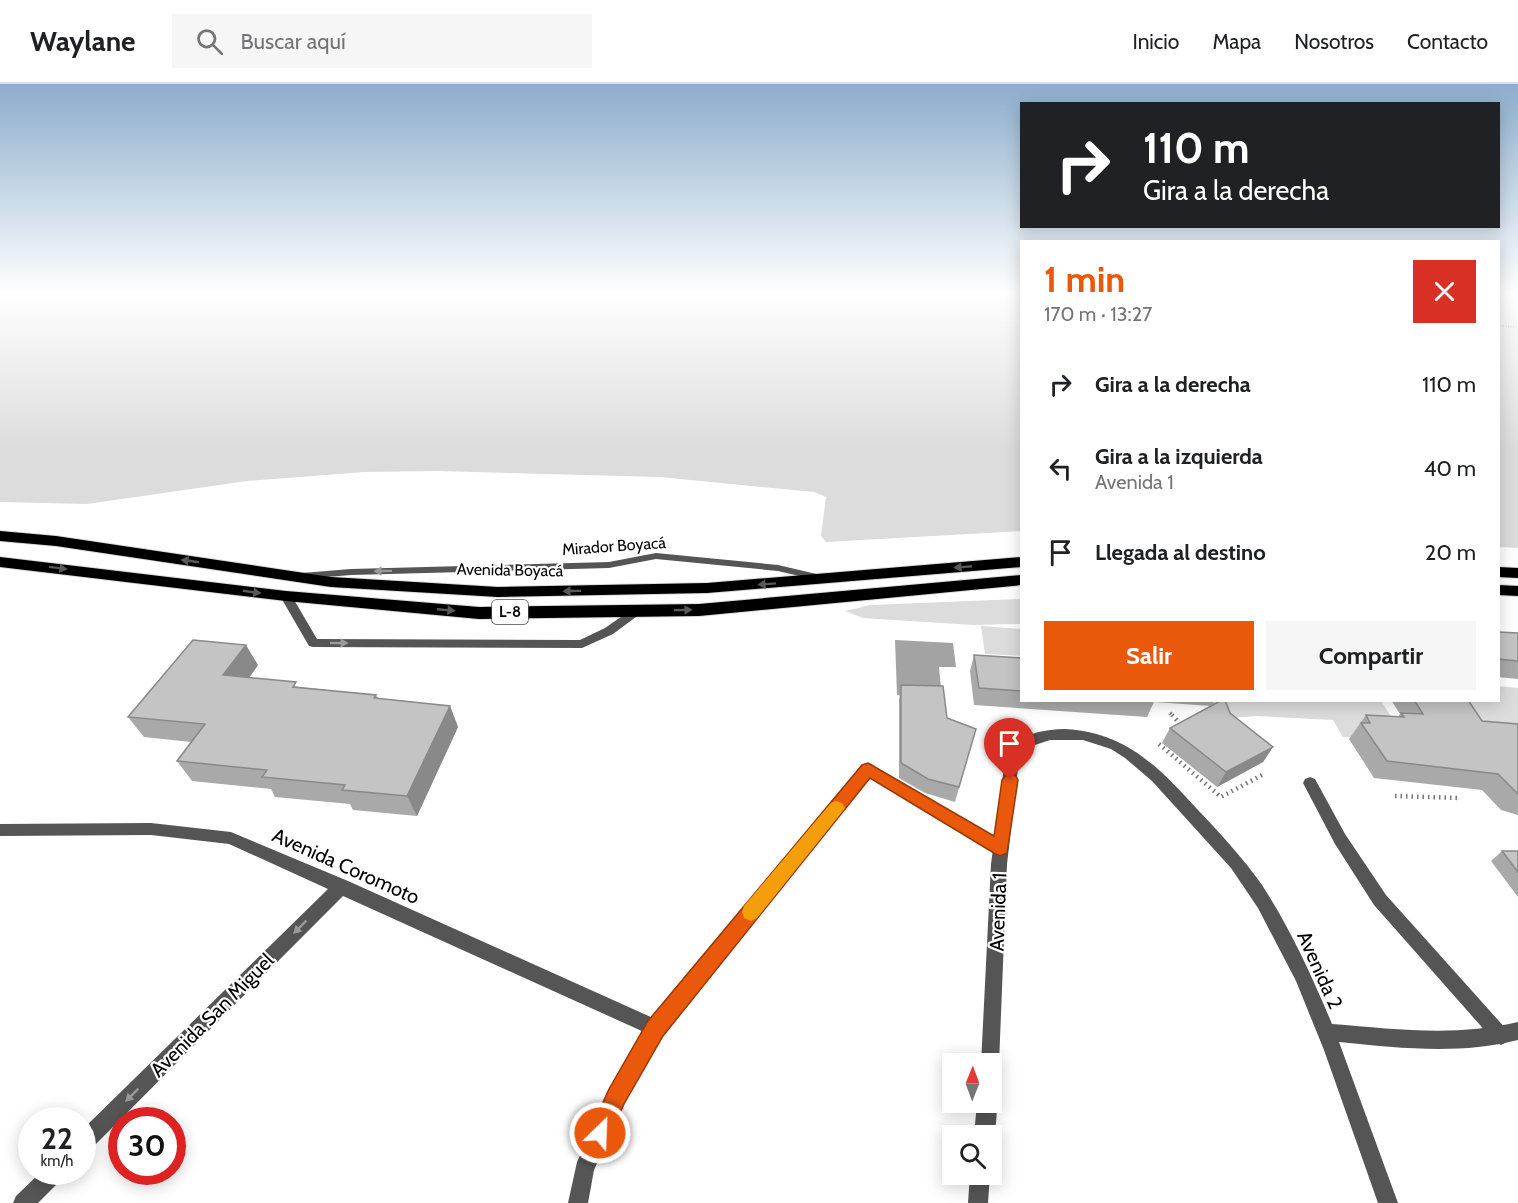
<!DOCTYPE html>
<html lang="es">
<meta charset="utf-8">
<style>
body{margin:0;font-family:Cabin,sans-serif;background:#f6f6f6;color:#202124;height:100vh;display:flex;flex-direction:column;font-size:22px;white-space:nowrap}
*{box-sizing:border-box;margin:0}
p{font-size:20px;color:#757577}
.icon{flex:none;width:33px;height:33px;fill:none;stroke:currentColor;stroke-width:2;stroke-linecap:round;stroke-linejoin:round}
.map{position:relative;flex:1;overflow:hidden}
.drawer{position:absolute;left:1020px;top:156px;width:480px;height:462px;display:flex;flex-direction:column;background:#fff;border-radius:0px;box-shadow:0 3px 15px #0003}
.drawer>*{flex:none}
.top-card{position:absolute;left:1020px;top:18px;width:480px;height:126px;border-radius:0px;box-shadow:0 3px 15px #0003;background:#202124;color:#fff;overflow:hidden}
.needle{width:39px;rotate:1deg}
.fabs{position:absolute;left:942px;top:969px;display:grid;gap:12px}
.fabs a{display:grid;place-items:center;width:60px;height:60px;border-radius:0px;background:#fff;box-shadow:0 3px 15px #0003;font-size:30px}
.speed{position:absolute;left:18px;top:1023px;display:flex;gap:12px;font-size:30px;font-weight:700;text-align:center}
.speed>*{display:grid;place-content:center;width:78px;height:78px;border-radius:50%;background:#fff;box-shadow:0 3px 15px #0003;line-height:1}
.speed small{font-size:15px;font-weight:400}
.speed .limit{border:9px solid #d22;background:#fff;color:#111}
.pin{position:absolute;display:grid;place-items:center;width:51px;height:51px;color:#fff;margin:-62px -26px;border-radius:50% 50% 50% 0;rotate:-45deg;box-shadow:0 0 6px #0007}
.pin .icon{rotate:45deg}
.me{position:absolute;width:66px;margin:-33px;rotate:24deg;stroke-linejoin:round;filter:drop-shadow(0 0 4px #0008)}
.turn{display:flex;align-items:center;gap:21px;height:126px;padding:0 24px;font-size:27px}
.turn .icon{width:78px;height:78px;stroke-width:2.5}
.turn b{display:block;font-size:42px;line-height:51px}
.round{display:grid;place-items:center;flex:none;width:63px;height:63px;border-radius:0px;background:#f6f6f6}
.headline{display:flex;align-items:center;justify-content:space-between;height:102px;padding:0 24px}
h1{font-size:36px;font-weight:800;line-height:45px;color:#ea580c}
.cta{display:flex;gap:12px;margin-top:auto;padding:12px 24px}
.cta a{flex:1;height:69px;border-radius:0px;background:#ea580c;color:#fff;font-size:24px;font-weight:800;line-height:69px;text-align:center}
.cta a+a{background:#f6f6f6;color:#202124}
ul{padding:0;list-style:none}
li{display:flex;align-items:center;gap:18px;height:84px;padding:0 24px}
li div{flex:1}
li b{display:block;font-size:22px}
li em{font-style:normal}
header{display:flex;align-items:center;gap:36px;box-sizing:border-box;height:84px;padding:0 30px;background:#fff;border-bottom:2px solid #e0e0e0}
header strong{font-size:28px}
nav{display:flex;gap:33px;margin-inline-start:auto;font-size:21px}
.search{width:420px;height:54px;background:#f6f6f6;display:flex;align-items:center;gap:15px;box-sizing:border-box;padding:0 21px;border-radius:0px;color:#757577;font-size:22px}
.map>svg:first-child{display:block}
.green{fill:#dcdcdc}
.water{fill:#a3a3a3}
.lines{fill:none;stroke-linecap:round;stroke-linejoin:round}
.highway-casing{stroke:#dbdbdb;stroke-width:2}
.path-far2{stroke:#777;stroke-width:2;stroke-dasharray:1 1.5;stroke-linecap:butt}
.path-far1{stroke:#777;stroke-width:4;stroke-dasharray:1.5 3;stroke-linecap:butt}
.path{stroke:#777;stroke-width:4.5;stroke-dasharray:1.5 4;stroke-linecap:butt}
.lane{fill:#555;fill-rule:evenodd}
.street{fill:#555;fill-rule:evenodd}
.highway{fill:#000;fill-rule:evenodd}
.wall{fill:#a9a9a9}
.shaded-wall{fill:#898989}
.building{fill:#c4c4c4;stroke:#898989;stroke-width:1.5}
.oneway{fill:#595959}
.oneway2{fill:#999}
.route{fill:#ea580c;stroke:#983908;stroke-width:1.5}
.slow{fill:#f59e0b}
.labels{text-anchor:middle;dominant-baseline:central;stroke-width:4.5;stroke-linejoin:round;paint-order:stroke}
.shield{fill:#fff;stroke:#4c4c4c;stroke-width:1.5}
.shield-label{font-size:15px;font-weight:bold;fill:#000}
.street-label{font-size:16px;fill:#000;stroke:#fff}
.near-street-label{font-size:20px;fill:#000;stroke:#fff}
</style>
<header>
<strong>Waylane</strong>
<div class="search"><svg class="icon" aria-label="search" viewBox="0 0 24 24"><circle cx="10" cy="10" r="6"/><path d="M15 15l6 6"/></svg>Buscar aquí</div>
<nav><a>Inicio</a><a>Mapa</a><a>Nosotros</a><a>Contacto</a></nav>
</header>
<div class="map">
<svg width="1518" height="1119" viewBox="0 0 1518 1119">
<rect width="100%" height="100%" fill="#fff"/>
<!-- green -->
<path class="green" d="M 0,210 L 1021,210 L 1021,447 L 826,458 L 821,452 L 826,413 L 814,408 L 660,393 L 437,387 L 365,388 L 247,397 L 87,420 L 0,418 Z
M 1499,210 L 1518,210 L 1518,464 L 1499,463 Z
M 1021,515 L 1021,540 L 973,541 L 863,534 L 845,527 L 871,521 Z
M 981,542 L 1021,545 L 1021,572 L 985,570 Z
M 1499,602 L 1518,604 L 1518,657 L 1474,654 L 1448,617 L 1498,616 Z
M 1210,617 L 1381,617 L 1406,655 L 1343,653 L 1333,636 L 1256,632 L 1230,634 L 1212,622 Z"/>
<!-- water -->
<path class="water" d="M 895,556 L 953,559 L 956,583 L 939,583 L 942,614 L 897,611 Z"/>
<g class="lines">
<defs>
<path id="highway" d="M 0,447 L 56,452 L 331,493 L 498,503 L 707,499 L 1022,473 L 1022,483 L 707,509 L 498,513 L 331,503 L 56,462 L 0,457 Z
M 0,473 L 286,507 L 479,523 L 699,520 L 1022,491 L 1022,501 L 699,532 L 479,535 L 286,517 L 0,483 Z
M 1498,483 L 1518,484 L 1518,494 L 1498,493 Z
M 1498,501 L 1518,502 L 1518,512 L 1498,511 Z"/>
</defs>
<!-- highway casing -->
<use href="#highway" class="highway-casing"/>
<!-- path-far2 -->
<path class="path-far2" d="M 1498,242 L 1518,243"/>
<!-- path-far1 -->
<path class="path-far1" d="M 1170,629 L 1173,632"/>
<!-- path -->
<path class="path" d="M 1172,631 L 1182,642
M 1159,660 L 1221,713 L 1262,691
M 1395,712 L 1461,714"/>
<!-- lane -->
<path class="lane" d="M 656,469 L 778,481 L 825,492 L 827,494 L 821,497 L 778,487 L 656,475 L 609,484 L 351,491 L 302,495 L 297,492 L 302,489 L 351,485 L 609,478 Z
M 286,508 L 290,509 L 317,555 L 580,556 L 605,544 L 634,524 L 638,523 L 644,527 L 613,550 L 582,564 L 313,563 L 309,562 L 280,512 Z
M 868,679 L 1006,759 L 1009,764 L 1006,769 L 1001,770 L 996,769 L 863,689 L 861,685 L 863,681 Z
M 1310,693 L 1315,695 L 1345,750 L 1386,811 L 1507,946 L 1510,952 L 1507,958 L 1501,961 L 1495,958 L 1374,821 L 1335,760 L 1303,699 L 1305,695 Z"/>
<!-- street -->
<path class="street" d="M 1065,645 C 1125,648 1159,683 1197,725 C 1220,749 1243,774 1262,801 C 1290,844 1312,892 1332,940 C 1395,945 1455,953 1518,938 L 1518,956 C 1458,971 1400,964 1339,958 L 1398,1119 L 1378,1119 L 1324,966 L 1296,897 L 1258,824 L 1231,784 L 1152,697 L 1125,674 L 1111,665 L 1083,656 L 1050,656 L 1032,662 L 1025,666 L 1019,676 L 1007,780 L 999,980 L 997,987 L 992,989 L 992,980 L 981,980 L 991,780 L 1005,676 C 1017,650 1038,646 1065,645 Z
M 868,679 L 873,681 L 875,685 L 873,689 L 662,950 L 624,1020 L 594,1086 L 588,1119 L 568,1119 L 577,1078 L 610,1006 L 644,948 L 343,812 L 89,1067 L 82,1070 L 82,1046 L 328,805 L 229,760 L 151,751 L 0,752 L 0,740 L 151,739 L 231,748 L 348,797 L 653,934 L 863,681 Z
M 992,1010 C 1000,1019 996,1046 992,1057 L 992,1052 L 974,1052 L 977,1018 L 992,1018 Z
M 41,1088 L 65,1088 L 62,1095 L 38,1119 L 13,1119 L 16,1112 Z
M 970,1090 L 990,1090 L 988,1119 L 968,1119 Z"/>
<!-- highway -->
<use href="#highway" class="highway"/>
</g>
<!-- wall -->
<path class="wall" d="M 1498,548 L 1518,549 L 1518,595 L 1498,593 Z
M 974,571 L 1022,574 L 1022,616 L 1215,616 L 1213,621 L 1230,629 L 1273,663 L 1263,678 L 1217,703 L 1162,659 L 1170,644 L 1211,622 L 1154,618 L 1147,633 L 974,621 L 970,587 Z
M 258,581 L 249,594 L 299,603 L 376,611 L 378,614 L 450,622 L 458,643 L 417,732 L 353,726 L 350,720 L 275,713 L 271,705 L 192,697 L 177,677 L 191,658 L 144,653 L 128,633 Z
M 901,601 L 947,634 L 976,645 L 955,718 L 925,709 L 899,694 L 899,616 Z
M 1391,616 L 1468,616 L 1482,637 L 1518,640 L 1518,731 L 1501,726 L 1482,706 L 1374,694 L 1349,655 L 1366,631 L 1398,633 L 1400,630 Z
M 1502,767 L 1518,767 L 1518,813 L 1491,777 Z"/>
<!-- shaded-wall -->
<path class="shaded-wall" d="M 246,561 L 258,581 L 236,612 L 223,591 Z
M 450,622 L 458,643 L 417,732 L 407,712 Z
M 1273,663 L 1263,678 L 1217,703 L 1226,688 Z"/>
<!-- building -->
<path class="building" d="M 1498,548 L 1518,549 L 1518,577 L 1498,575 Z
M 193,556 L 246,561 L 223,591 L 296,598 L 293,603 L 376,611 L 374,614 L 450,622 L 407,712 L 342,706 L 345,701 L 262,693 L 267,686 L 177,677 L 205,640 L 128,633 Z
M 974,571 L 1022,574 L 1022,607 L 979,604 Z
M 901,601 L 943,602 L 947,634 L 976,645 L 959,703 L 928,695 L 901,679 Z
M 1222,616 L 1225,616 L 1230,629 L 1273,663 L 1226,688 L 1170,644 Z
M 1414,616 L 1468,616 L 1482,637 L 1518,640 L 1518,710 L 1498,690 L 1387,677 L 1361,639 L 1370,639 L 1366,631 L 1404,633 L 1401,629 L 1423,630 Z
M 1502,767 L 1518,767 L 1518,788 Z"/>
<!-- one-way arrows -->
<defs><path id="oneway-solid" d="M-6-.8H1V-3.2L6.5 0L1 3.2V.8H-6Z" transform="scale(1.5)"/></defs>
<g class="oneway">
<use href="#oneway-solid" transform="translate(190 477) rotate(-172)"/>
<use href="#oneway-solid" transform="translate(963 483) rotate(175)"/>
<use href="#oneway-solid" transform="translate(58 484) rotate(7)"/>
<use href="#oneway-solid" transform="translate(767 500) rotate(176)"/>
<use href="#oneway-solid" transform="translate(572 507) rotate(179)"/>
<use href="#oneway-solid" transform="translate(252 508) rotate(8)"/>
<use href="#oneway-solid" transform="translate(446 526) rotate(5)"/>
<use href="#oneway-solid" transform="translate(683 526) rotate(-1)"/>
</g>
<g class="oneway2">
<use href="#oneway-solid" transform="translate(383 487) rotate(179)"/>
<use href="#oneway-solid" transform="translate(339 559)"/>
<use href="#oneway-solid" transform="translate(300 843) rotate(135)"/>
<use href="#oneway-solid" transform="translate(132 1011) rotate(135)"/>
</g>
<!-- sky -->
<linearGradient id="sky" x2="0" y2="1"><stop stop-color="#8cadcc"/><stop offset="0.57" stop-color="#fff"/><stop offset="1" stop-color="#fff" stop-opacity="0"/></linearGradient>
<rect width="1518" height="367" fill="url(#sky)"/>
<!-- route -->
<path class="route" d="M 868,679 L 994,752 L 1002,696 L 1005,692 L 1010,690 L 1016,692 L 1018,696 L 1007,769 L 1000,772 L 994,769 L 870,694 L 663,952 L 624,1020 L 608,1057 L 600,1060 L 592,1057 L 589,1049 L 609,1005 L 648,937 L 862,681 Z"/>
<!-- slow -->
<path class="slow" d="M 836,717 L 842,719 L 845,724 L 842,728 L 757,834 L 751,837 L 744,834 L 742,828 L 744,822 L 831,719 Z"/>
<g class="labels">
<!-- shield labels -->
<rect class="shield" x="492" y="516" width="36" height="24" rx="4.5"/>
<g class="shield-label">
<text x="510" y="528">L-8</text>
</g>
<!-- street labels -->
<g class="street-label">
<text transform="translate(614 462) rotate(-4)">Mirador Boyacá</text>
<text transform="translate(510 486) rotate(1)">Avenida Boyacá</text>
</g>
<!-- near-street labels -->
<g class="near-street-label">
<text transform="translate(346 782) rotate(24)">Avenida Coromoto</text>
<text transform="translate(998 828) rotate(-88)">Avenida 1</text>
<text transform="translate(1320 886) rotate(66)">Avenida 2</text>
<text transform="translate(212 931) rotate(-45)">Avenida San Miguel</text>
</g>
</g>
</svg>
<div class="fabs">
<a><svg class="needle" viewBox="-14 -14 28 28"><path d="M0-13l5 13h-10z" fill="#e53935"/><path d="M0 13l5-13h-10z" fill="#757577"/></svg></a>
<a><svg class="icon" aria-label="search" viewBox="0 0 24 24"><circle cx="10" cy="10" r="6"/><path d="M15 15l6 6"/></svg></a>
</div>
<div class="speed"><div>22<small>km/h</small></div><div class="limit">30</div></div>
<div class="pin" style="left:1010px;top:696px;background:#d93025"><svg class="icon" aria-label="arrive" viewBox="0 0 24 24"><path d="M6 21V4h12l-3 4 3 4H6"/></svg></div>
<svg class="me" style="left:600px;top:1049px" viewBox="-20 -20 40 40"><circle r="17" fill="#ea580c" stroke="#fff" stroke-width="3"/><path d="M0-11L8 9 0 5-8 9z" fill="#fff"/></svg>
<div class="top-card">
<div class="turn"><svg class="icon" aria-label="right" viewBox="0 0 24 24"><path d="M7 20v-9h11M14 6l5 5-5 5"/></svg><div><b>110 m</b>Gira a la derecha</div></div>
</div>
<section class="drawer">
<div class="headline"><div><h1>1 min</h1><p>170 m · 13:27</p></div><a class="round" style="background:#d93025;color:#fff"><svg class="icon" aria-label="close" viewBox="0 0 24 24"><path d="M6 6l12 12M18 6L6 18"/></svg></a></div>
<ul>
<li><svg class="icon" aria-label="right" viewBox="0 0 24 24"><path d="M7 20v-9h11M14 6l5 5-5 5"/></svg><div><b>Gira a la derecha</b></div><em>110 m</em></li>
<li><svg class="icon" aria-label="left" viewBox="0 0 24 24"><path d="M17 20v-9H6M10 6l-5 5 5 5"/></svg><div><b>Gira a la izquierda</b><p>Avenida 1</p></div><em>40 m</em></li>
<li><svg class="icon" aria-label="arrive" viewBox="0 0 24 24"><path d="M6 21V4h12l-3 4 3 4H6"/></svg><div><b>Llegada al destino</b></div><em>20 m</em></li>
</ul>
<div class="cta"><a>Salir</a><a>Compartir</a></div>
</section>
</div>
